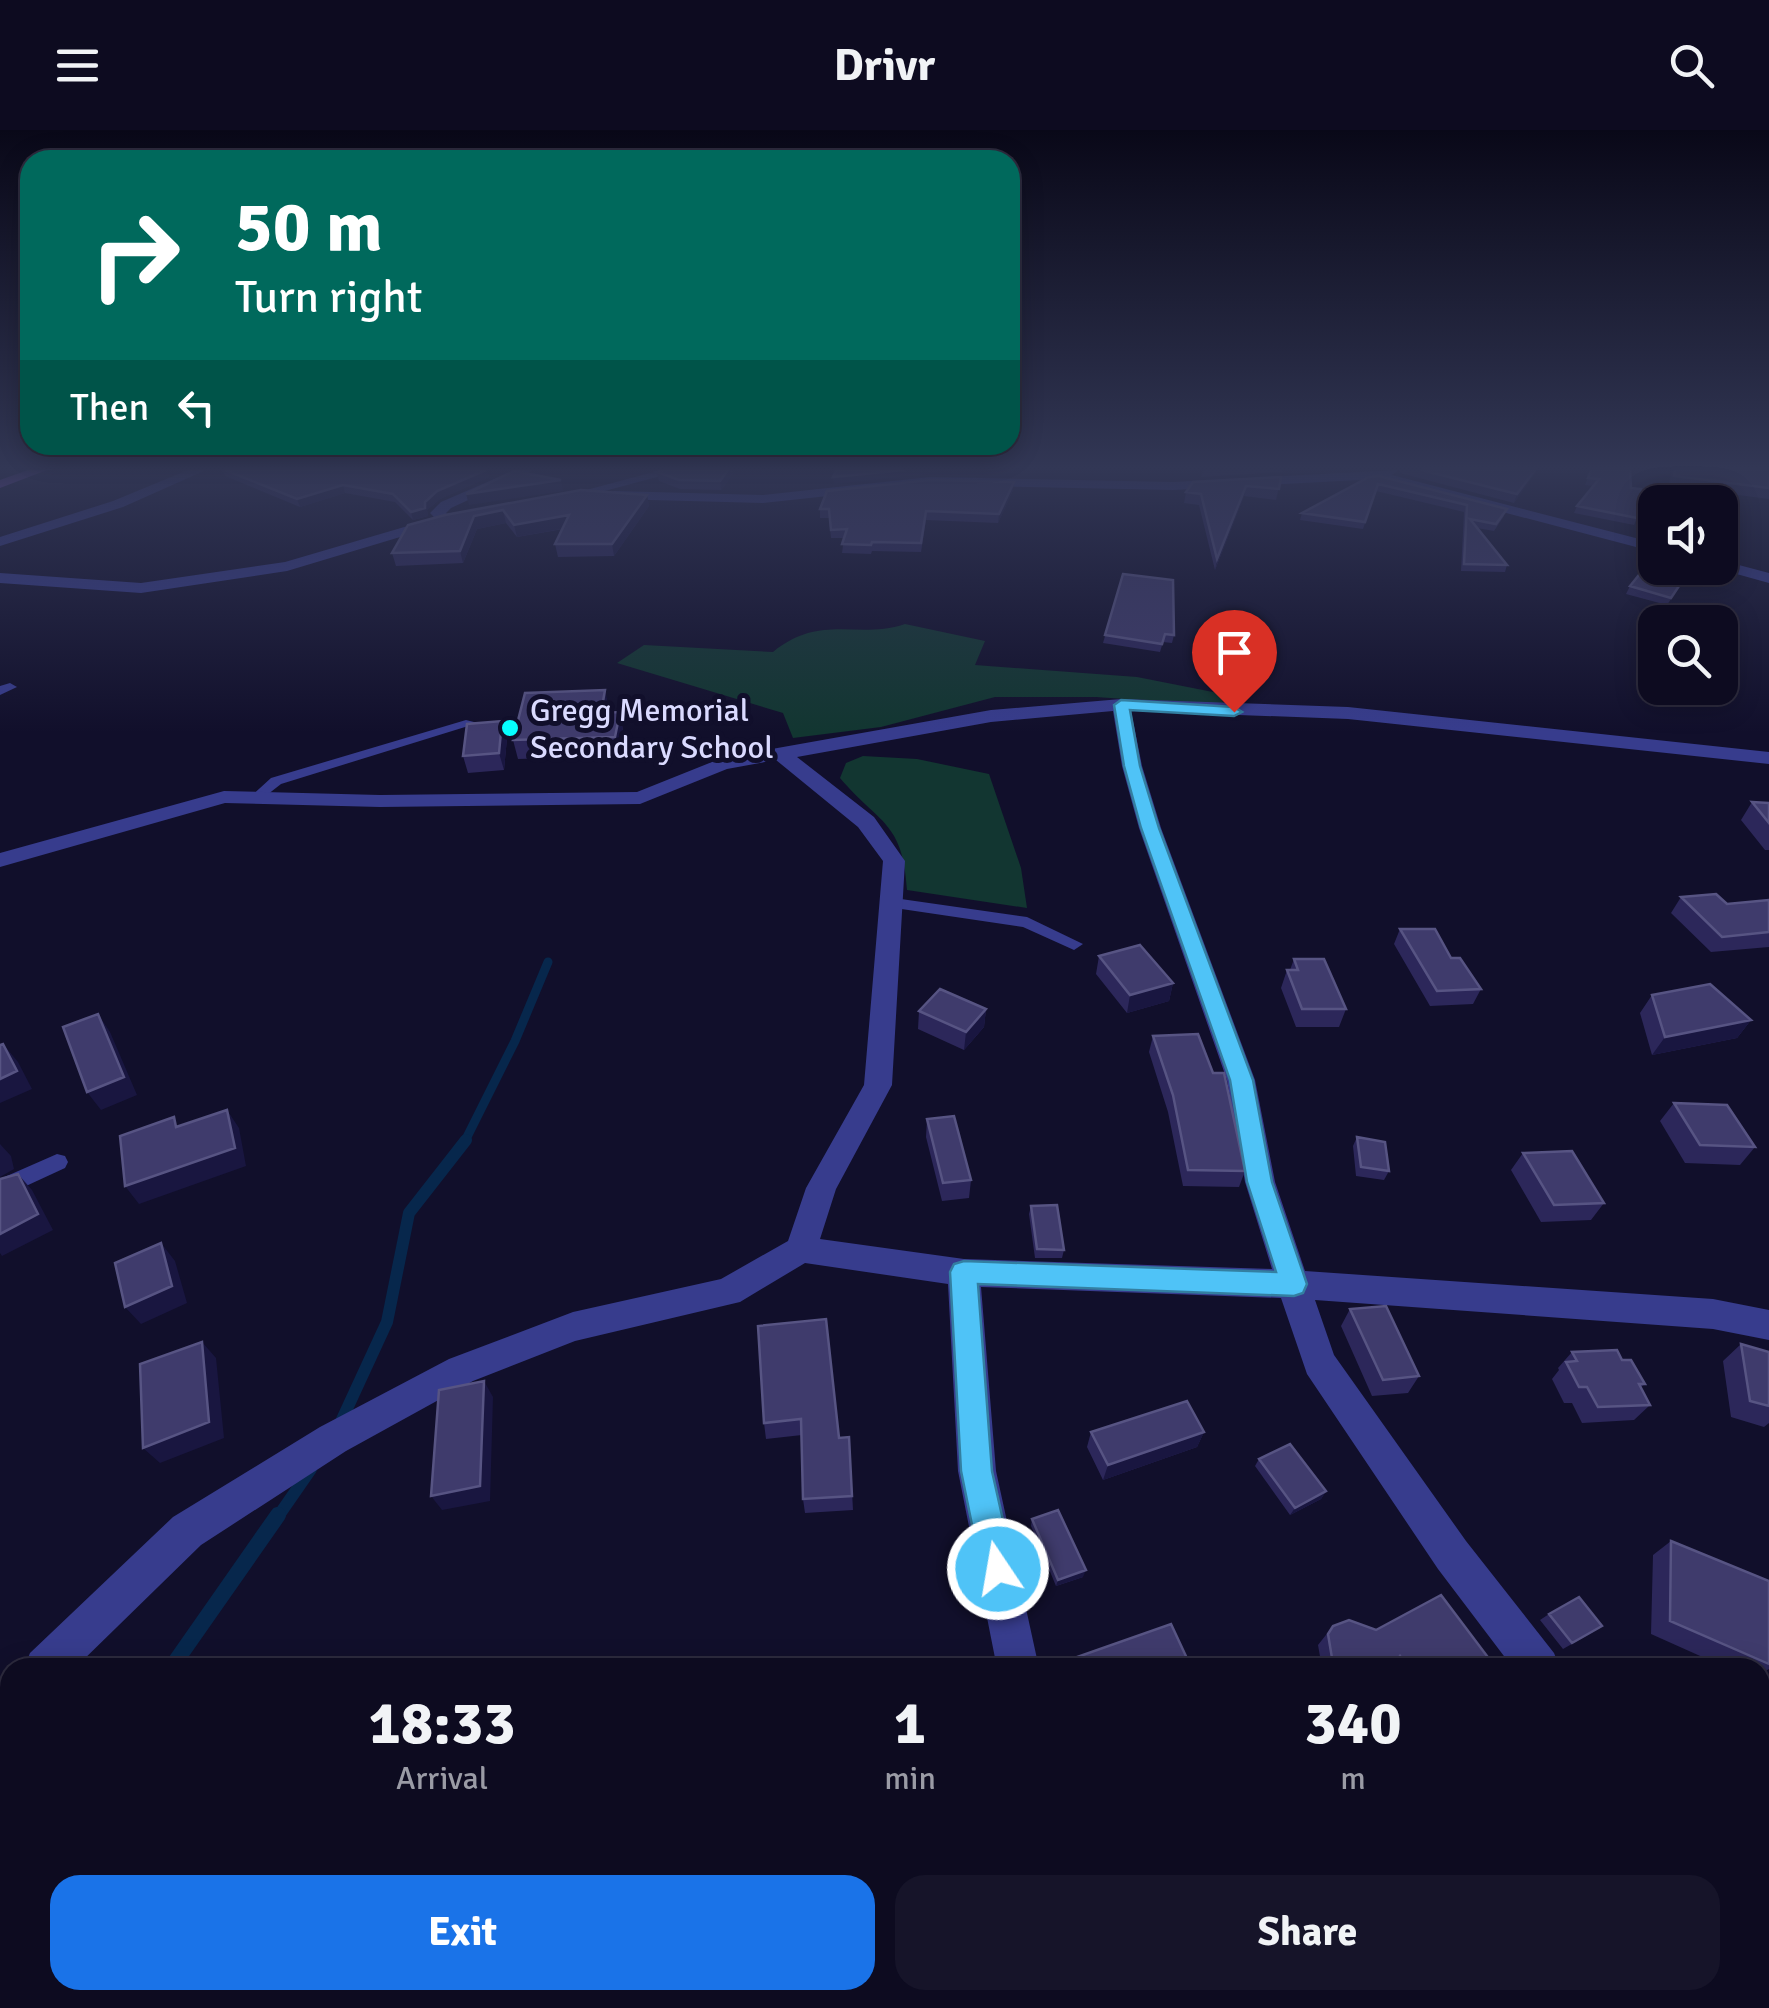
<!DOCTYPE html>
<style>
body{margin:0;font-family:Signika,sans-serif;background:#161429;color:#f1f3f6;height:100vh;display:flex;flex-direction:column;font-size:38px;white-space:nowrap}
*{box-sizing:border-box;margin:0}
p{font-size:32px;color:#9a9ba5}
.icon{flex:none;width:55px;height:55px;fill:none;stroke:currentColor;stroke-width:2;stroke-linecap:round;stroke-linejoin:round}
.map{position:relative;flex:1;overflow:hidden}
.drawer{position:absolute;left:0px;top:1528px;width:1770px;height:352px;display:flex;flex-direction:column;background:#0d0b20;border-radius:30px 30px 0 0;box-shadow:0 5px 25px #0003,0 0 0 2px #2d2b3e}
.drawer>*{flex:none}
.top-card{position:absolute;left:20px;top:20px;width:1000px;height:305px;border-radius:30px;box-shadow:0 5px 25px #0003,0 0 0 2px #2d2b3e;background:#00695c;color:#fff;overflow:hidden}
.fabs{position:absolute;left:1638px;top:355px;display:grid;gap:20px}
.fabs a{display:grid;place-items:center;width:100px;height:100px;border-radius:20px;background:#0d0b20;box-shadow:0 5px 25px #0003,0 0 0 2px #2d2b3e;font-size:50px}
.pin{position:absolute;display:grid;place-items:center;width:85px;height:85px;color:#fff;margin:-102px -42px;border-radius:50% 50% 50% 0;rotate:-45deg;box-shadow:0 0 10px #0007}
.pin .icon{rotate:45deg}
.me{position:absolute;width:110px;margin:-55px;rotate:348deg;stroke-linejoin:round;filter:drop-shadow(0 0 8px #0008)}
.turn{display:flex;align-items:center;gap:35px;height:210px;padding:0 50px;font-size:45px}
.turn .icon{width:130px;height:130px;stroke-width:2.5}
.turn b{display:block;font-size:70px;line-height:85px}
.then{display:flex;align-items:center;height:95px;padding:0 50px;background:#0003;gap:20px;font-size:38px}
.eta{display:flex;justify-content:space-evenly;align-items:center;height:170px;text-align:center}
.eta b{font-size:60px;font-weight:700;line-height:70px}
.primary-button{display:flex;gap:20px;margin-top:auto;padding:20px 50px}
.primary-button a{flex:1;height:115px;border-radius:30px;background:#1a73e8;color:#fff;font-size:40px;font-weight:700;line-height:115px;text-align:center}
.primary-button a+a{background:#161429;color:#f1f3f6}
header{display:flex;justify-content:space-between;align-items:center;height:130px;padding:0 50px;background:#0d0b20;font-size:45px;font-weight:700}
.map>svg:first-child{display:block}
.green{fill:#123631}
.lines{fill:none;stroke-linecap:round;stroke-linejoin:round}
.stream-far2{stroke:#07274c;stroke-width:9}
.stream-far1{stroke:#07274c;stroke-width:12}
.stream{stroke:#07274c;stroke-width:16}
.service{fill:#373c8d;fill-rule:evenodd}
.minor{fill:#373c8d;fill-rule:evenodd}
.primary{fill:#b461ff;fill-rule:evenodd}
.wall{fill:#2c275a}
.shaded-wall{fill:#191640}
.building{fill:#3f3b6c;stroke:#575483;stroke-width:2.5}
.route{fill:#4fc3f7;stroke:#337fa1;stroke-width:2.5}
.poi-dot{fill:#06feff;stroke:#110f2b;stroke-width:4}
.labels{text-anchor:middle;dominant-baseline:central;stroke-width:10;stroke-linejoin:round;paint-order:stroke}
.far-poi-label{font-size:32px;fill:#dadaff;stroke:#110f2b;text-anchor:start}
</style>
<header><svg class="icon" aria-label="menu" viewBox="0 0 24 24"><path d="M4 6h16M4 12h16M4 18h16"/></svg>Drivr<svg class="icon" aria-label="search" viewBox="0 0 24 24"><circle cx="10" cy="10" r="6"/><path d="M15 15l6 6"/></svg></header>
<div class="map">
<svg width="1769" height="1878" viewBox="0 0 1769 1878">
<rect width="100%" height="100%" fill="#110f2b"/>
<!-- green -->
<path class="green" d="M 905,494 L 985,511 L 975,535 L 1137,547 L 1218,563 L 1225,576 L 1096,567 L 995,567 L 881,597 L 793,608 L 783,583 L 617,533 L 644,515 L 773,522 C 821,483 857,510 905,494 Z
M 863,626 L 917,629 L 989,644 L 1021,738 L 1027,778 L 907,760 C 903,691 879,694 840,648 L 846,633 Z"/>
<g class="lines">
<!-- stream-far2 -->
<path class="stream-far2" d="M 464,1013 L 515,911 L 548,832"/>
<!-- stream-far1 -->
<path class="stream-far1" d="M 339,1296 L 387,1192 L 409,1083 L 466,1010
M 277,1388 L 311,1339"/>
<!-- stream -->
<path class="stream" d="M 171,1538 L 278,1385
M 0,1792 L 10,1777"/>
<!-- service -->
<path class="service" d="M 10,553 L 17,557 L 0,565 L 0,556 Z
M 466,590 L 478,593 L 281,654 L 258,672 L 250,667 L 271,648 Z
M 894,768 L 1027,787 L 1083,814 L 1074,820 L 1023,797 L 888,777 L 885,773 L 888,769 Z
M 57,1024 L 65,1026 L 68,1032 L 65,1038 L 0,1068 L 0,1049 Z"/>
<!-- minor -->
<path class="minor" d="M 188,340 L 206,340 L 123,377 L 0,416 L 0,407 L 113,371 Z
M 515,340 L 533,340 L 451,378 L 446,383 L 452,389 L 450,392 L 287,441 L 141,463 L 0,453 L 0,443 L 141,453 L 285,432 L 435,388 L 430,383 L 441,372 Z
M 661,340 L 683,340 L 556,374 L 549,370 Z
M 1398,340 L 1392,345 L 1655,413 L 1655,422 L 1377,349 L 1173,360 L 930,355 L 763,373 L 614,369 L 607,365 L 614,361 L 763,365 L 930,347 L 1173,352 Z
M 1720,430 L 1769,443 L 1769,453 L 1715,438 L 1720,438 Z
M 1121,569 L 1348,577 L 1769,622 L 1769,634 L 1348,589 L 1131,581 L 1142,636 L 1161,698 L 1255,950 L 1275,1052 L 1305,1141 L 1713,1169 L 1769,1180 L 1769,1210 L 1713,1199 L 1315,1170 L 1334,1225 L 1466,1411 L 1554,1523 L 1560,1538 L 1513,1538 L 1438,1439 L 1307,1244 L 1281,1168 L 981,1157 L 996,1341 L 1039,1538 L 997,1538 L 958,1341 L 948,1154 L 805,1133 L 740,1172 L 575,1211 L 473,1251 L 346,1321 L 201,1415 L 75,1538 L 24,1538 L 30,1523 L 173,1387 L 320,1297 L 449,1229 L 573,1182 L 721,1149 L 788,1111 L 806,1058 L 864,955 L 883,731 L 858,697 L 776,630 L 727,639 L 640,674 L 380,677 L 225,673 L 0,737 L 0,723 L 224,661 L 380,665 L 637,662 L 722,628 L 991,580 ZM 1113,581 L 1122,636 L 1139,698 L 1227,950 L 1245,1052 L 1272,1139 L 964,1129 L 820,1109 L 836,1059 L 892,955 L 905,731 L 874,687 L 797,627 L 991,592 Z
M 10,1550 L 10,1598 L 0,1603 L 0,1554 Z
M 1760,1769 L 1769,1773 L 1769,1826 L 1760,1822 Z
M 1115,1870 L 1167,1870 L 1170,1878 L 1118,1878 Z"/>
<!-- primary -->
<path class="primary" d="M 28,340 L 47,340 L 0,358 L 0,350 Z"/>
</g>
<!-- wall -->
<path class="wall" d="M 222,340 L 487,340 L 489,347 L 440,369 L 427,380 L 428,386 L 413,390 L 395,372 L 345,363 L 300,377 L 225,346 Z
M 664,340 L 736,340 L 721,360 L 680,359 L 659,351 L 657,342 Z
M 1203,340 L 1283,340 L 1282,342 L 1201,347 Z
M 1399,340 L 1537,340 L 1514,373 L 1400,343 Z
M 1591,340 L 1631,358 L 1637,388 L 1634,395 L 1574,383 L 1577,376 L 1594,356 L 1585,355 Z
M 1671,340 L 1769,340 L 1769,369 L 1669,356 Z
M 1281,347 L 1276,370 L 1244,366 L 1215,440 L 1199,375 L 1184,373 L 1186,362 Z
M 1369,347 L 1504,386 L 1494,401 L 1477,398 L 1507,435 L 1505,442 L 1461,441 L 1464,382 L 1376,361 L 1363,399 L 1300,390 L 1302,383 Z
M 581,360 L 647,365 L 649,376 L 614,426 L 558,427 L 555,414 L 563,399 L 517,407 L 506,393 L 477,399 L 463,433 L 396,436 L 392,423 L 408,395 Z
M 1013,360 L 998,393 L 926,390 L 921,422 L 872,421 L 871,424 L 842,423 L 844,408 L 831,408 L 829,388 L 820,388 L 820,379 Z
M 1692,438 L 1667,475 L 1626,464 L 1630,456 Z
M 1123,444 L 1174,505 L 1172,513 L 1163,512 L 1160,522 L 1103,513 Z
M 605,560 L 608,582 L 620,582 L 623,601 L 619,626 L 518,629 L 513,610 Z
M 507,608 L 504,640 L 468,643 L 463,626 Z
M 1752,672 L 1769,673 L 1769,720 L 1765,720 L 1741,690 Z
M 1681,767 L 1727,774 L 1769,770 L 1769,817 L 1711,822 L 1671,783 Z
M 1400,799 L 1451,828 L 1481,859 L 1473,874 L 1430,876 L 1394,814 Z
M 1099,826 L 1173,853 L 1169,871 L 1127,883 L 1096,844 Z
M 1294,829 L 1346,879 L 1339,897 L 1296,897 L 1281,858 L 1287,840 L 1290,840 Z
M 1652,865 L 1751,890 L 1737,908 L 1652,925 L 1640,883 Z
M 986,879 L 984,897 L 964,920 L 918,899 L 919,881 Z
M 1153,906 L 1245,1041 L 1239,1057 L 1183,1056 L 1168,982 L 1149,922 Z
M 1674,973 L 1755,1017 L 1740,1035 L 1685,1033 L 1660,991 Z
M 927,989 L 971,1050 L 969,1068 L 942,1071 L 926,1007 Z
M 1357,1007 L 1389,1041 L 1384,1050 L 1356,1046 L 1353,1016 Z
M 1523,1023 L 1604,1073 L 1591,1090 L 1541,1092 L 1511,1040 Z
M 1031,1076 L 1064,1120 L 1062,1128 L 1035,1128 L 1029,1084 Z
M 1350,1179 L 1419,1246 L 1408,1263 L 1372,1266 L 1341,1196 Z
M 758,1196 L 839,1308 L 849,1307 L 853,1380 L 805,1383 L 803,1369 L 802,1305 L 766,1309 L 764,1293 Z
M 1741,1214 L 1769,1222 L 1769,1293 L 1764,1297 L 1731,1287 L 1723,1231 Z
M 1572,1222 L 1622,1230 L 1645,1254 L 1641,1257 L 1650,1275 L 1634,1290 L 1582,1293 L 1572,1273 L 1564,1273 L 1552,1249 L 1559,1240 L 1558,1238 Z
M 1091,1302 L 1204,1302 L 1197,1317 L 1103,1350 L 1087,1317 Z
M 1259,1329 L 1326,1361 L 1321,1369 L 1290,1385 L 1255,1336 Z
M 1032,1389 L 1083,1447 L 1056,1456 L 1031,1396 Z
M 1671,1411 L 1769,1451 L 1769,1539 L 1760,1544 L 1760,1538 L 1727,1538 L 1651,1504 L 1653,1425 Z
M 1549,1484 L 1593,1502 L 1563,1519 L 1540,1490 Z
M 1333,1496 L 1376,1500 L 1496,1538 L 1322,1538 L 1318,1515 Z
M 1769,1681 L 1769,1771 L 1760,1766 L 1760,1684 Z
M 1497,1870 L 1550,1870 L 1559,1878 L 1493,1878 Z
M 1604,1870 L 1641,1870 L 1639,1876 L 1626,1878 L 1614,1878 Z"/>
<!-- shaded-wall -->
<path class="shaded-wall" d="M 487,340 L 489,347 L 440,369 L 427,380 L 428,386 L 413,390 L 411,382 L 425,372 L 437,361 Z
M 728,340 L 736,340 L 721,360 L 720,351 Z
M 904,340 L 937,340 L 936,343 L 834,354 L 833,347 Z
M 1535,340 L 1537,340 L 1514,373 L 1517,364 Z
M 561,350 L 563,361 L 469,375 L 466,364 Z
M 1014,352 L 1013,360 L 998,393 L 999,384 Z
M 343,355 L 345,363 L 300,377 L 297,369 Z
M 1246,356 L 1244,366 L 1215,440 L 1217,429 Z
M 647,365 L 649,376 L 614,426 L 612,414 Z
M 503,380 L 506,393 L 477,399 L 463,433 L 460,421 L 474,386 Z
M 569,385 L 572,397 L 517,407 L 514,395 Z
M 605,560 L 609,579 L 605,602 L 601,583 Z
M 620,582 L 623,601 L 619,626 L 615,607 Z
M 502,591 L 507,608 L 504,640 L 499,623 Z
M 1173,853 L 1169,871 L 1127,883 L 1130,865 Z
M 986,879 L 984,897 L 964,920 L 966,902 Z
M 98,884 L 110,902 L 137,965 L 101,980 L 87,962 Z
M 1751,890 L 1737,908 L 1652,925 L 1665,907 Z
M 3,914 L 18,932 L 32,959 L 0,973 L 0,949 Z
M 227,980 L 239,998 L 246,1036 L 139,1074 L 125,1056 Z
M 0,1014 L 11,1026 L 14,1039 L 0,1047 Z
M 18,1044 L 32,1060 L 53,1100 L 2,1126 L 0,1123 L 0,1104 Z
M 161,1113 L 175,1131 L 187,1173 L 141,1194 L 125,1177 Z
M 202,1212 L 216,1228 L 224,1308 L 160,1333 L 143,1318 Z
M 484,1251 L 493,1267 L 490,1371 L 442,1380 L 431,1366 Z
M 1204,1302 L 1197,1317 L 1103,1350 L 1108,1335 Z
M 1326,1361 L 1321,1369 L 1290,1385 L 1295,1378 Z
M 1086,1440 L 1083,1447 L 1056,1456 L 1058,1450 Z
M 183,1870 L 212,1870 L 201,1873 Z
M 477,1870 L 489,1870 L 489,1878 L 476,1878 Z"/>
<!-- building -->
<path class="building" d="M 225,340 L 486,340 L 437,361 L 425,372 L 425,378 L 411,382 L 393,364 L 343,355 L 297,369 Z
M 664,340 L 728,340 L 720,351 L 679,350 L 657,342 Z
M 836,340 L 904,340 L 833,347 Z
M 1421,340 L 1535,340 L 1517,364 Z
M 1591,340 L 1630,340 L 1631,358 L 1641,359 L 1637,388 L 1577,376 L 1599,349 L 1588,348 Z
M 1675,340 L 1769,340 L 1769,358 L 1674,346 Z
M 514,341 L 561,350 L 466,364 Z
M 1379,346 L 1507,379 L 1496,394 L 1470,389 L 1507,435 L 1464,434 L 1467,375 L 1378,354 L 1365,392 L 1302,383 L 1369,347 Z
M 1281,347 L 1279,359 L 1246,356 L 1217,429 L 1201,364 L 1186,362 L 1193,352 Z
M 930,350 L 1014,352 L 999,384 L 926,381 L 921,413 L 872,412 L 871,415 L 842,414 L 847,399 L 831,400 L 829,379 L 820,379 L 827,361 Z
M 581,360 L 647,365 L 612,414 L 555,414 L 569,385 L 514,395 L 503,380 L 474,386 L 460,421 L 392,423 L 408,395 L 445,385 Z
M 1655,425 L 1655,438 L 1691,438 L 1671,468 L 1630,456 Z
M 1123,444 L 1173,450 L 1174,505 L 1165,504 L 1162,514 L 1105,505 Z
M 605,560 L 601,583 L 620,582 L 615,607 L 513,610 L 525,563 Z
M 502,591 L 499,623 L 463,626 L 467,594 Z
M 1752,672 L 1769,673 L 1769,693 Z
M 1716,764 L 1727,774 L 1769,770 L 1769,802 L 1722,807 L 1681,767 Z
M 1400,799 L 1435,799 L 1451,828 L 1460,828 L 1481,859 L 1437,861 Z
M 1140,815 L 1173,853 L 1130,865 L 1099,826 Z
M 1294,829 L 1324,829 L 1346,879 L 1302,879 L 1287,840 L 1298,840 Z
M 1710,854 L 1751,890 L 1665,907 L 1652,865 Z
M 940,859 L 986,879 L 966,902 L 919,881 Z
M 98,884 L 124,947 L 87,962 L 63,897 Z
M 1198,904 L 1213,943 L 1224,943 L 1245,1041 L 1188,1040 L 1173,965 L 1153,906 Z
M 3,914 L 17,941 L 0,949 L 0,915 Z
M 1674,973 L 1727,975 L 1755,1017 L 1700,1015 Z
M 227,980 L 235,1018 L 125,1056 L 120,1006 L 174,987 L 176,997 Z
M 954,986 L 971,1050 L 943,1053 L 927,989 Z
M 1357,1007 L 1385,1012 L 1389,1041 L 1361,1037 Z
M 1572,1021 L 1604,1073 L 1554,1075 L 1523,1023 Z
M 18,1044 L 38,1084 L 0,1104 L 0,1049 Z
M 1057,1075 L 1064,1120 L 1037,1119 L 1031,1076 Z
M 161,1113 L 172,1156 L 125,1177 L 115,1133 Z
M 1386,1176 L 1419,1246 L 1383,1250 L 1350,1179 Z
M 826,1189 L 839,1308 L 849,1307 L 852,1366 L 803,1369 L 801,1289 L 764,1293 L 758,1196 Z
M 202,1212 L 209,1292 L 143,1318 L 140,1234 Z
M 1741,1214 L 1769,1222 L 1769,1276 L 1750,1271 Z
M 1617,1220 L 1622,1230 L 1631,1230 L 1645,1254 L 1639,1254 L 1650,1275 L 1598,1277 L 1587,1257 L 1579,1257 L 1566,1232 L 1577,1231 L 1572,1222 Z
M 484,1251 L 480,1356 L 431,1366 L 439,1260 Z
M 1187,1271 L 1204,1302 L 1108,1335 L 1091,1302 Z
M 1290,1314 L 1326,1361 L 1295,1378 L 1259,1329 Z
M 1058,1380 L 1086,1440 L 1058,1450 L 1032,1389 Z
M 1671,1411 L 1769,1451 L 1769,1534 L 1670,1491 Z
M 1441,1465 L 1496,1538 L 1408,1538 L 1400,1526 L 1391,1538 L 1338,1538 L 1333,1534 L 1328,1504 L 1333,1496 L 1349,1490 L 1376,1500 Z
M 1579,1467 L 1602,1496 L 1572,1513 L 1549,1484 Z
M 1171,1494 L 1191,1537 L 1062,1538 L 1060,1533 Z
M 427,1870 L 477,1870 L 476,1878 L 426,1878 Z
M 687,1870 L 789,1870 L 790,1878 L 687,1878 Z
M 981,1870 L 998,1870 L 983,1877 Z
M 1523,1870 L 1550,1870 L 1559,1878 L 1519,1878 Z"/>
<!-- sky -->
<linearGradient id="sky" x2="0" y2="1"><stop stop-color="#090818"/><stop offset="0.56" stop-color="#323755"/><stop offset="1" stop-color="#323755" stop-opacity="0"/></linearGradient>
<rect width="1769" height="603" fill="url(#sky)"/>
<!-- route -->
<path class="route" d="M 1121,570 L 1234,577 L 1242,582 L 1234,586 L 1130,580 L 1140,636 L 1159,698 L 1253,950 L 1272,1052 L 1307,1154 L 1303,1163 L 1294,1166 L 978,1154 L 992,1341 L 1014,1439 L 1009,1451 L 998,1456 L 986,1451 L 981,1439 L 961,1341 L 950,1142 L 954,1134 L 964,1131 L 1276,1142 L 1247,1052 L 1230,950 L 1141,698 L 1124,636 L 1114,575 Z"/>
<!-- markers -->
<circle class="poi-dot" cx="510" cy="598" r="10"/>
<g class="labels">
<!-- far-poi labels -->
<g class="far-poi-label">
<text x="530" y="580">Gregg Memorial<tspan x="530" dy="37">Secondary School</tspan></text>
</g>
</g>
</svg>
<div class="fabs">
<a><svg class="icon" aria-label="sound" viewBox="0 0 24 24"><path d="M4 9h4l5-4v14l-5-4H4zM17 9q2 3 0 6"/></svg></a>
<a><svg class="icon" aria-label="search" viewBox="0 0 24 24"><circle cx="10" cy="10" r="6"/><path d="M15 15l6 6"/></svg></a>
</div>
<div class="pin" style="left:1234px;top:582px;background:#d93025"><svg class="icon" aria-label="arrive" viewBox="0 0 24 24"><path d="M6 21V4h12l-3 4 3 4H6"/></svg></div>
<svg class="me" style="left:998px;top:1439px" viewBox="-20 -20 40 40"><circle r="17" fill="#4fc3f7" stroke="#fff" stroke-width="3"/><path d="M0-11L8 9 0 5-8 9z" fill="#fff"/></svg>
<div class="top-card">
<div class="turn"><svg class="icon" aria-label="right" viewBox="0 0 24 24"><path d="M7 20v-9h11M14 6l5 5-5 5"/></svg><div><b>50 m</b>Turn right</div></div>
<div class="then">Then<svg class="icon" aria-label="left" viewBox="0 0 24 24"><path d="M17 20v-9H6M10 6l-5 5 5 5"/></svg></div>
</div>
<section class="drawer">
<div class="eta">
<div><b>18:33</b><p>Arrival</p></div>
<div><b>1</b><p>min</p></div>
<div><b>340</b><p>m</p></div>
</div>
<div class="primary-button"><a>Exit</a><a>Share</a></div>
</section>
</div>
